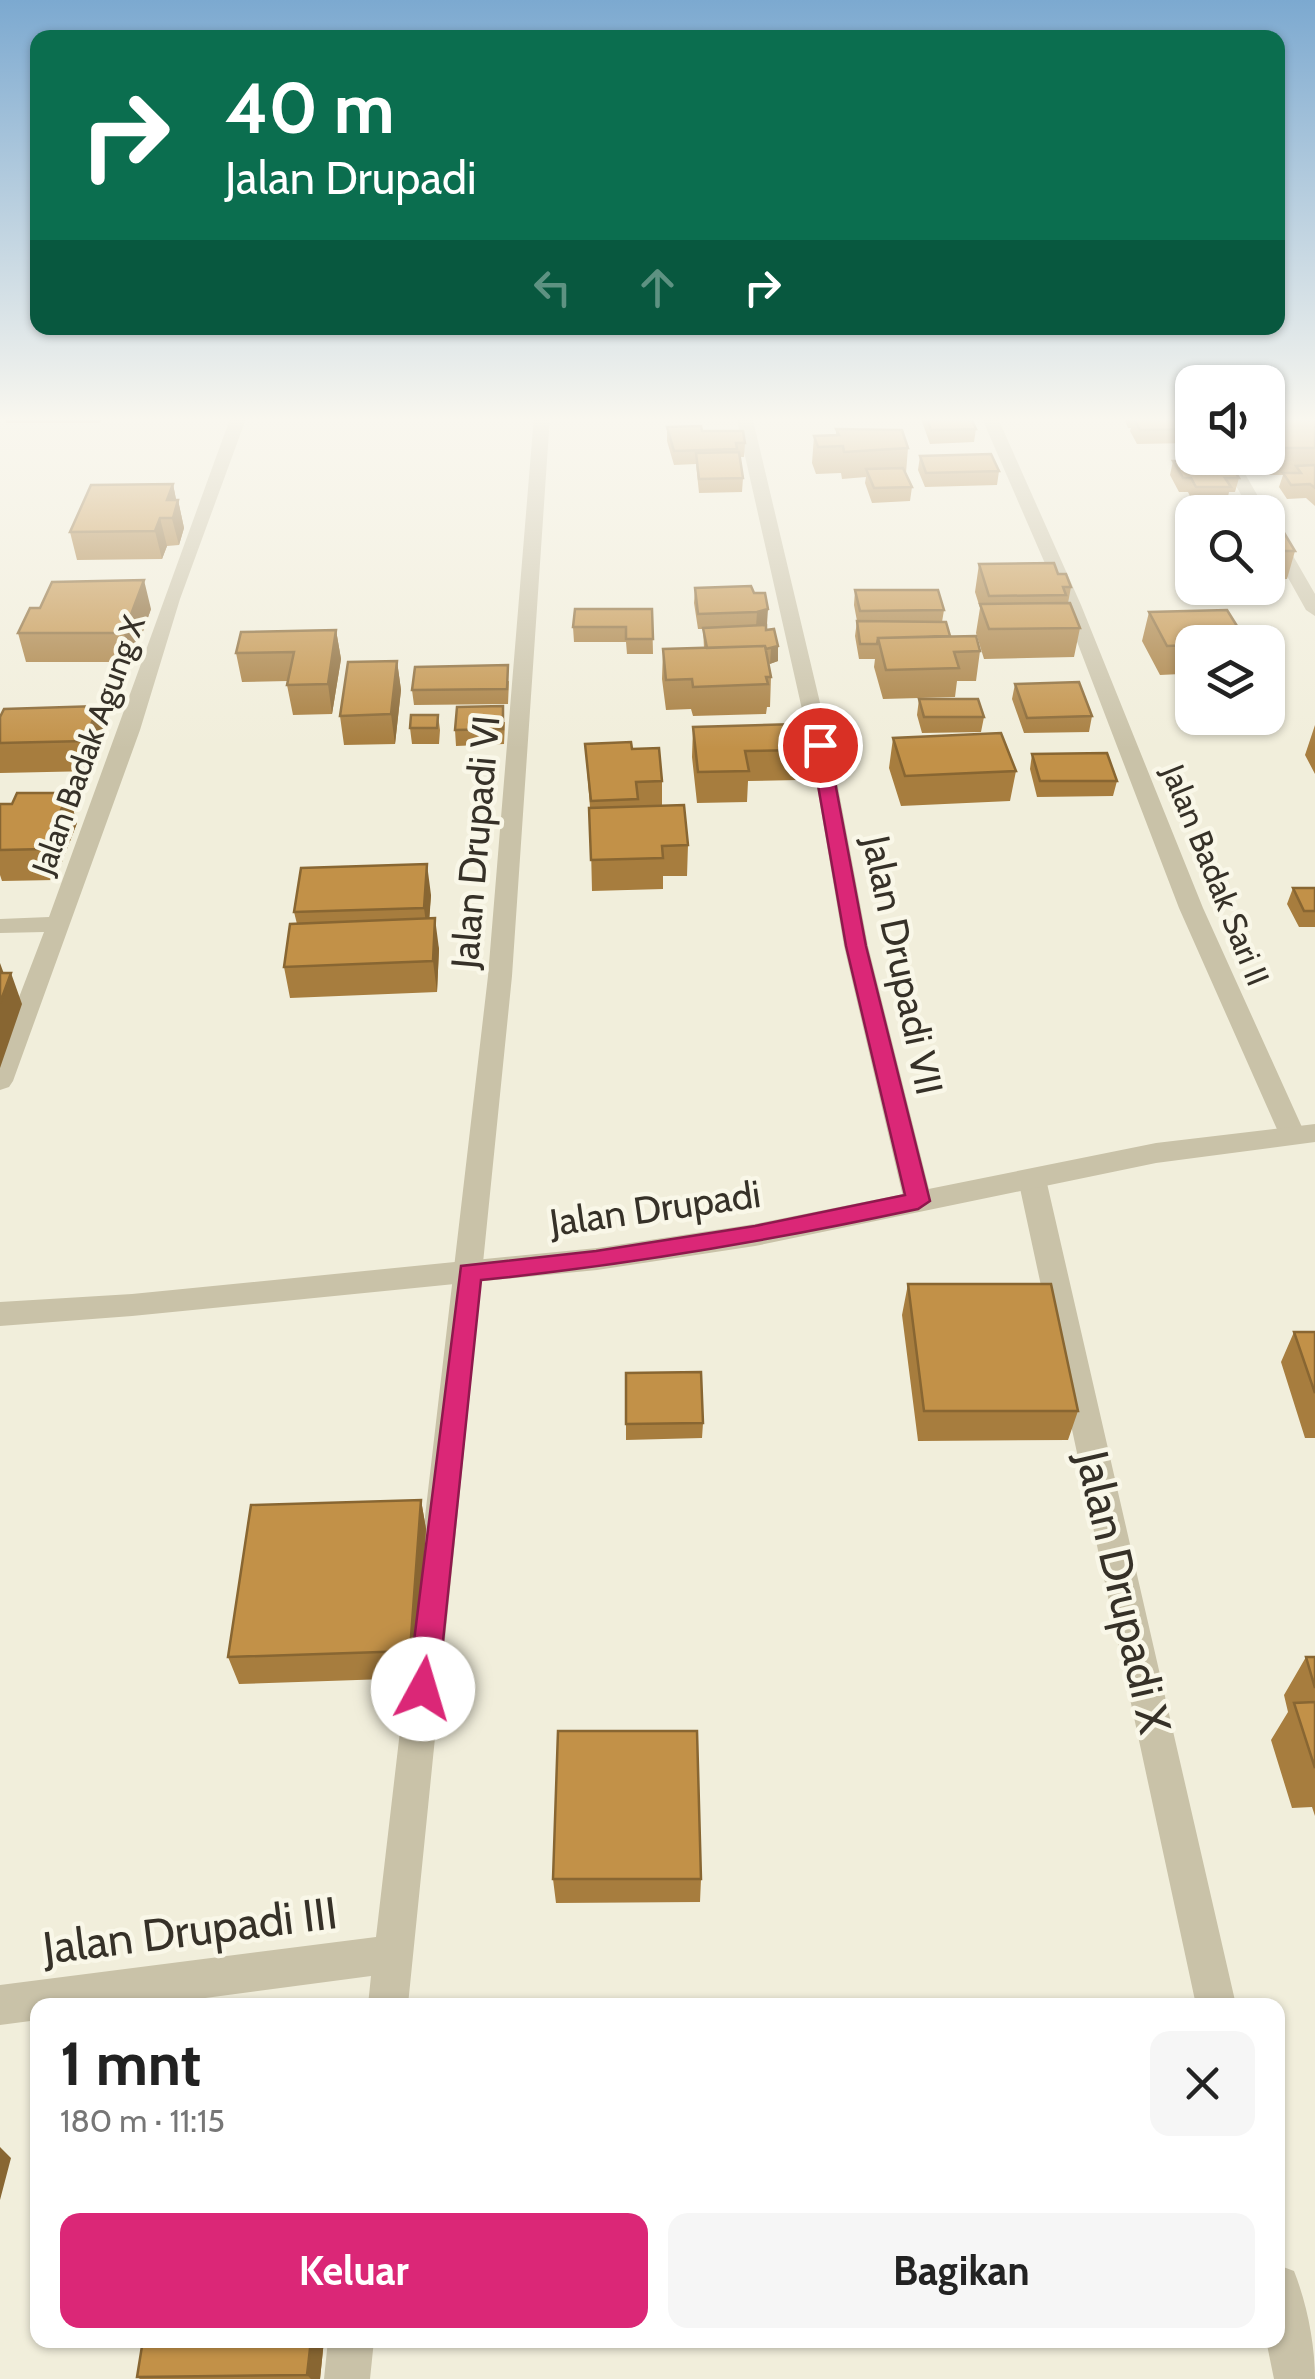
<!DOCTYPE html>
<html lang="id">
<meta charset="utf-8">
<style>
body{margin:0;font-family:Cabin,sans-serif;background:#f6f6f6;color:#222;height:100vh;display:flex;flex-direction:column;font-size:38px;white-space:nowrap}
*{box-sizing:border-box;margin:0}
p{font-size:32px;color:#767676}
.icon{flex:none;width:55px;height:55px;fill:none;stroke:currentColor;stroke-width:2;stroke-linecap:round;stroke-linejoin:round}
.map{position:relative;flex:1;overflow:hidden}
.details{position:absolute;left:30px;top:1998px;width:1255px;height:350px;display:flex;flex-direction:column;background:#fff;border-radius:20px;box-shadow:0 2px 8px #0004}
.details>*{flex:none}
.guide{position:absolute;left:30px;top:30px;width:1255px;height:305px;border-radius:20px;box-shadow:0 2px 8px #0004;background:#0b6e4f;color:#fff;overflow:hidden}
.controls{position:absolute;left:1175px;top:365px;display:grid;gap:20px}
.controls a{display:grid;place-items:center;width:110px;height:110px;border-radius:20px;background:#fff;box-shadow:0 2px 8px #0004;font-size:50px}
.pin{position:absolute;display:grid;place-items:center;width:85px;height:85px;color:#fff;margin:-42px;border:5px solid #fff;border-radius:50%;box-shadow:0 2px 10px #0007}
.me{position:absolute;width:110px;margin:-55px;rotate:6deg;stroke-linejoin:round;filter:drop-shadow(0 0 8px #0008)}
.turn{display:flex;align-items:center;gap:35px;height:210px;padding:0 30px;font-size:45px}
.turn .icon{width:130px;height:130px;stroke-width:2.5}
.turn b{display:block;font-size:70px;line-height:85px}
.lanes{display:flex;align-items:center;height:95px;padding:0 30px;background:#0003;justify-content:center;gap:50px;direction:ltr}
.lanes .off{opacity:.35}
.round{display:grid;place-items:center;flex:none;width:105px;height:105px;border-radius:20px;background:#f6f6f6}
.head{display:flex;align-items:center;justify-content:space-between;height:170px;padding:0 30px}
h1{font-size:60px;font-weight:800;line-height:75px}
.action{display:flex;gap:20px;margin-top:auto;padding:20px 30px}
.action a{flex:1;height:115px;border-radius:20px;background:#db2777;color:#fff;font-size:40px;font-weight:800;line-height:115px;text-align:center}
.action a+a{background:#f6f6f6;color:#222}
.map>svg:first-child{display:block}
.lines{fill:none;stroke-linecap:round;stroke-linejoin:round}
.minor{fill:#c9c2a8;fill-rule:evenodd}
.tertiary{fill:#c9c2a8;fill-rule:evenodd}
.wall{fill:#a77d3e}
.shaded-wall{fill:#886632}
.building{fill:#c29148;stroke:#886632;stroke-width:2.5}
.route{fill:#db2777;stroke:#8e194d;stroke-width:2.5}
.labels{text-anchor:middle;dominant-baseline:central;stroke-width:9;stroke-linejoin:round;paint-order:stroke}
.far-street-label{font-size:32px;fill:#363128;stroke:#f9f7e8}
.street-label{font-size:38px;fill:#363128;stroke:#f9f7e8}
.near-street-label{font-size:45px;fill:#363128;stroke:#f9f7e8}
</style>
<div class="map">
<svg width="1315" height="2379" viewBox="0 0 1315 2379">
<rect width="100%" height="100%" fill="#f1eedb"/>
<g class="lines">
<!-- minor -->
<path class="minor" d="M 231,416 L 247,416 L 180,599 L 140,730 L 13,1081 L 9,1087 L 0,1090 L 0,1047 L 44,932 L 0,933 L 0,919 L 49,917 Z
M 534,416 L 550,416 L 512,976 L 408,2005 L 368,2005 L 371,1976 L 153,2005 L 38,2005 L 38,2020 L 0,2025 L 0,1985 L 376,1937 L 488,976 Z
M 736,416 L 752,416 L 830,745 L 868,946 L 932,1201 L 928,1208 L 908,1208 L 904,1201 L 844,946 L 810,745 Z
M 981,416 L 997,416 L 1081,605 L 1203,908 L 1306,1136 L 1302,1143 L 1284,1143 L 1280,1136 L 1179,908 L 1063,605 Z
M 1220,458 L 1236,458 L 1267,512 L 1251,512 Z
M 1268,523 L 1277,528 L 1315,594 L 1315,616 L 1306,610 L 1268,542 Z
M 1032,1169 L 1042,1172 L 1046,1179 L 1236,2005 L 1196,2005 L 1018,1179 L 1022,1172 Z
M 1278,2265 L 1294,2271 C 1307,2304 1315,2344 1315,2379 L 1274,2379 L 1266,2340 L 1278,2340 Z
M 328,2340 L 374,2340 L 370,2379 L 324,2379 Z"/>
<!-- tertiary -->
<path class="tertiary" d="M 1315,1124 L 1315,1142 L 1156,1163 L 755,1246 L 597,1270 L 132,1316 L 0,1326 L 0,1302 L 132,1294 L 597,1248 L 755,1224 L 1156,1143 Z"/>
</g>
<!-- wall -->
<path class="wall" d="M 4,416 L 103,416 L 100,423 L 6,423 Z
M 424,416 L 461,416 L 461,418 L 424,419 Z
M 920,416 L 972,416 L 971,419 L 976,429 L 974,442 L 930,444 Z
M 1123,416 L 1192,416 L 1192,443 L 1137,444 L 1130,431 L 1131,428 L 1128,428 Z
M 1268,416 L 1315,416 L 1315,506 L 1306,498 L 1287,499 L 1279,487 L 1283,475 L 1267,475 L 1256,458 L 1268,458 Z
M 667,427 L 702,431 L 745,443 L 744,457 L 740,457 L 743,478 L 742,492 L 699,493 L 696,464 L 674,465 L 667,441 Z
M 836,429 L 908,448 L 906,473 L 912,487 L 910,501 L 872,503 L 865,483 L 866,477 L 842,479 L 841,473 L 816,474 L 812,463 L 814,436 L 836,435 Z
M 920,456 L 999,471 L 997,485 L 925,487 L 918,470 Z
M 1173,461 L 1239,478 L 1235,492 L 1229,492 L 1227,501 L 1193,502 L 1188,492 L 1179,492 L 1170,475 Z
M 173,484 L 176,500 L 178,500 L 184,528 L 179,545 L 167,546 L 162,559 L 77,560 L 70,532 Z
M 1268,512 L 1295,551 L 1287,579 L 1268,580 Z
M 979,564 L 1058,574 L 1071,587 L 1068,603 L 1080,628 L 1074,657 L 984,659 L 976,633 L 980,608 L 975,592 Z
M 695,588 L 754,593 L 767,624 L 764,625 L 778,661 L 769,664 L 771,677 L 770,707 L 767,707 L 766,714 L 693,716 L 691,709 L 666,710 L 662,679 L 663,649 L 704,648 L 703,629 L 698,629 L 694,603 Z
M 855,590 L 944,610 L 942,622 L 950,636 L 980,651 L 976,681 L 957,681 L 955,697 L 883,699 L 874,667 L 875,659 L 859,659 L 855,636 L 857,621 L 854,605 Z
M 151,609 L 132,662 L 26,662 L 18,633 Z
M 652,609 L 653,654 L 627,654 L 626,642 L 574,642 L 573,627 Z
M 1149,612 L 1192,642 L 1192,707 L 1180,681 L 1181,674 L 1160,675 L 1142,641 Z
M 336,630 L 341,659 L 332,714 L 293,715 L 287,685 L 288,681 L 242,682 L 236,653 Z
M 397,661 L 401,690 L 395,744 L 344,745 L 340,716 Z
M 509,681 L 508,704 L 414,705 L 412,690 Z
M 1015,684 L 1092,716 L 1089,732 L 1024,733 L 1012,699 Z
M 919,699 L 984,717 L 981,732 L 922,733 L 917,715 Z
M 98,706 L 106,736 L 94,771 L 0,773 L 0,717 Z
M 438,715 L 440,730 L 439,744 L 412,744 L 410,728 Z
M 505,722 L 504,744 L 456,746 L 455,730 Z
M 1315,725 L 1315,774 L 1305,755 Z
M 693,727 L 800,750 L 798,780 L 748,781 L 747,802 L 697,803 L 692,757 Z
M 893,738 L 1016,771 L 1010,801 L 901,806 L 889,768 Z
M 585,744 L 632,749 L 662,781 L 662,805 L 688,845 L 687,876 L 663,876 L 663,889 L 592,891 L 590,807 Z
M 1032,754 L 1117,781 L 1113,796 L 1037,797 L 1030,769 Z
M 68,793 L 77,823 L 55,880 L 2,881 L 0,875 L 0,804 L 12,804 Z
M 1293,888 L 1315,888 L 1315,927 L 1299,927 L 1287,904 Z
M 431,895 L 429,918 L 439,949 L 437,992 L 290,998 L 284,967 L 297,924 L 294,912 Z
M 908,1284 L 1078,1411 L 1068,1440 L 918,1441 L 902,1315 Z
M 1294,1332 L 1315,1332 L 1315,1438 L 1305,1438 L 1281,1362 Z
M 626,1373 L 703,1423 L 702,1438 L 626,1440 Z
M 421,1500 L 426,1529 L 416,1678 L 239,1684 L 228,1657 Z
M 1306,1657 L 1315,1657 L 1315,1816 L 1312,1807 L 1292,1808 L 1271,1740 L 1288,1712 L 1284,1695 Z
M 553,1879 L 701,1879 L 700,1902 L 556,1903 Z
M 324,2340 L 320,2379 L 140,2379 L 137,2377 Z"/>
<!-- shaded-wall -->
<path class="shaded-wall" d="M 173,484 L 177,504 L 178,500 L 184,528 L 179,545 L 167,500 Z
M 160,518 L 167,546 L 162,559 L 155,531 Z
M 144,580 L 151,609 L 132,662 L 124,633 Z
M 768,609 L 767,624 L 756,627 L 757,612 Z
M 336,630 L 341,659 L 332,714 L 328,684 Z
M 778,646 L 778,661 L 770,664 L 771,648 Z
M 397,661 L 401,690 L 395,744 L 391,714 Z
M 98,706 L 106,736 L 94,771 L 85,741 Z
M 68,793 L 77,823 L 55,880 L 45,849 Z
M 427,864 L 431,895 L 428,939 L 424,908 Z
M 435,918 L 439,949 L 437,992 L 433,961 Z
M 0,963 L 7,982 L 11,973 L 22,1004 L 0,1068 Z
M 421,1500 L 426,1529 L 416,1678 L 410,1651 Z
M 0,2147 L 11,2158 L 0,2200 Z
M 311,2340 L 324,2340 L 320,2379 L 311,2379 L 307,2375 Z"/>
<!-- building -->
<path class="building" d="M 926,416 L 970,416 L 976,429 L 931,430 Z
M 1268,416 L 1315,416 L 1315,448 L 1274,448 L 1268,438 Z
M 1133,417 L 1192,417 L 1192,429 L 1140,430 Z
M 701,426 L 702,431 L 743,431 L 745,443 L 736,443 L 737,449 L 674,451 L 667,427 Z
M 836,429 L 902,430 L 908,448 L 844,452 L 843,446 L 818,447 L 814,436 L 839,435 Z
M 739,452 L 743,478 L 699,479 L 696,453 Z
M 991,454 L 999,471 L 926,473 L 920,456 Z
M 1173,461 L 1229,461 L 1239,478 L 1225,478 L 1231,487 L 1196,487 L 1191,478 L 1183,478 Z
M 1315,465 L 1315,488 L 1310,484 L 1291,485 L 1283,473 L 1301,473 L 1296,466 Z
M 903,468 L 912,487 L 874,488 L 866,469 Z
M 173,484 L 167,500 L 178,500 L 173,518 L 160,518 L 155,531 L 70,532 L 91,485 Z
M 1271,511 L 1295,551 L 1268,551 L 1268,512 L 1199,512 Z
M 1054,563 L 1058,574 L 1066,574 L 1071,587 L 1063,587 L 1066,595 L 989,596 L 979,564 Z
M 144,580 L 124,633 L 18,633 L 30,608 L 40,608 L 52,582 Z
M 751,586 L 754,593 L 765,593 L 768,609 L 757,612 L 698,614 L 695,588 Z
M 855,590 L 938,590 L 944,610 L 860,611 Z
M 1070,603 L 1080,628 L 989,629 L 980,604 Z
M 575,609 L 652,609 L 653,639 L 626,639 L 626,627 L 573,627 Z
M 1227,610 L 1247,642 L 1192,642 L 1192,645 L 1167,646 L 1149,612 Z
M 857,621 L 946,622 L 950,636 L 878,638 L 877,644 L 860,644 Z
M 766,625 L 766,630 L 774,629 L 778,646 L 766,649 L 765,646 L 707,648 L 703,628 Z
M 336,630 L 328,684 L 287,685 L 294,652 L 236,653 L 241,632 Z
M 976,636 L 980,651 L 954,652 L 959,668 L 886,670 L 878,638 Z
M 765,646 L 771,677 L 766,677 L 768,684 L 693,687 L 692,679 L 666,680 L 663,649 Z
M 397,661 L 391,714 L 340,716 L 348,662 Z
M 508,665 L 507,689 L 412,690 L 415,667 Z
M 1183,666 L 1192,666 L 1192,683 Z
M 1079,682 L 1092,716 L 1027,718 L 1015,684 Z
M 919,699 L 978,699 L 984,717 L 924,717 Z
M 98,706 L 85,741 L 0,743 L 0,717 L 4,709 Z
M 503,706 L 503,729 L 455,730 L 457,707 Z
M 411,715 L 438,715 L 437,728 L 410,728 Z
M 796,724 L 800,750 L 745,751 L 749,771 L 698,772 L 693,727 Z
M 1001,733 L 1016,771 L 905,776 L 893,738 Z
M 631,742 L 632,749 L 659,748 L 662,781 L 636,782 L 638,799 L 591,801 L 585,744 Z
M 1107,753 L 1117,781 L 1040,781 L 1032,754 Z
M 17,793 L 68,793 L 45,849 L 0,850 L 0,804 L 12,804 Z
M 684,805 L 688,845 L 662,846 L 663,858 L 591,860 L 589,808 Z
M 427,864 L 424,908 L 294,912 L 301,868 Z
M 1293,888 L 1315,888 L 1315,911 L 1304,911 Z
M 435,918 L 433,961 L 284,967 L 290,924 Z
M 0,973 L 11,973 L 0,1003 Z
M 908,1284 L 1051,1284 L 1078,1411 L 924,1411 Z
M 1294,1332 L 1315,1332 L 1315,1393 Z
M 701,1372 L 703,1423 L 626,1424 L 626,1373 Z
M 421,1500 L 410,1651 L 228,1657 L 251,1505 Z
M 1306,1657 L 1315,1657 L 1315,1688 Z
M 1315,1702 L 1315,1768 L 1294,1703 Z
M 558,1731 L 697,1731 L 701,1879 L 553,1879 Z
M 521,2003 L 675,2005 L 521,2005 Z
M 143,2340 L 311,2340 L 307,2375 L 137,2377 Z"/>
<!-- sky -->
<linearGradient id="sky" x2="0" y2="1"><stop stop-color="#7ca9d0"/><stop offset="0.56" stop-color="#f9f7ef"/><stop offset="1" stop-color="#f9f7ef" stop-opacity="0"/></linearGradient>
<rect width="1315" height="749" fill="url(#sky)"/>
<!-- route -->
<path class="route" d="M 820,740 L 828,745 L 866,946 L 930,1201 L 918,1209 C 773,1240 629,1265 481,1280 L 438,1689 L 433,1699 L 423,1703 L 413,1699 L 408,1689 L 461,1266 L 596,1251 L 755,1226 L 905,1195 L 846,946 L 811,745 Z"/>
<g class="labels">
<!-- far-street labels -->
<g class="far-street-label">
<text transform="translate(88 745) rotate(-70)">Jalan Badak Agung X</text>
<text transform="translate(1216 875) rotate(68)">Jalan Badak Sari II</text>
</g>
<!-- street labels -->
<g class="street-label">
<text transform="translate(475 842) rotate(-85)">Jalan Drupadi VI</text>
<text transform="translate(903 965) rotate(78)">Jalan Drupadi VII</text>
<text transform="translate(655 1208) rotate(-8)">Jalan Drupadi</text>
</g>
<!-- near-street labels -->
<g class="near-street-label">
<text transform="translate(1124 1592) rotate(77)">Jalan Drupadi X</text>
<text transform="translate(190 1930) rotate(-7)">Jalan Drupadi III</text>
</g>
</g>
</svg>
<div class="controls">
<a><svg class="icon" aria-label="sound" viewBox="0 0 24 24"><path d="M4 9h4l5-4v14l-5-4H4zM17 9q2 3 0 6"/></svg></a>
<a><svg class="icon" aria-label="search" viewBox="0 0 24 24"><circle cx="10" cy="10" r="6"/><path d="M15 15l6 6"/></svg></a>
<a><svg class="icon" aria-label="layers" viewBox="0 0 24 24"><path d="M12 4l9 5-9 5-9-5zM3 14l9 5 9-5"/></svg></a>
</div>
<div class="pin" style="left:820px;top:745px;background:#d93025"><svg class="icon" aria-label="arrive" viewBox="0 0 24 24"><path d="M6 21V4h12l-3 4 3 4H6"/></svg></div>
<svg class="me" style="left:423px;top:1689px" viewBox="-20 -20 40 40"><circle r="19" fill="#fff"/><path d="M0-13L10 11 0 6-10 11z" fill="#db2777"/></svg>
<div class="guide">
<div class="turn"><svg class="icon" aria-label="right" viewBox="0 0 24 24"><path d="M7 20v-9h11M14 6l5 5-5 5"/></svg><div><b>40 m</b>Jalan Drupadi</div></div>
<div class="lanes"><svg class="icon off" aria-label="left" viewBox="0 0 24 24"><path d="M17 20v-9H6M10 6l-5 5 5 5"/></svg><svg class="icon off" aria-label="ahead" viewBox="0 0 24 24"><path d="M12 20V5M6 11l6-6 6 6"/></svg><svg class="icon" aria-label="right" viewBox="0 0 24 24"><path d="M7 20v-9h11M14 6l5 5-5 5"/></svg></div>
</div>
<section class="details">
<div class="head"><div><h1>1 mnt</h1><p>180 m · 11:15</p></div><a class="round"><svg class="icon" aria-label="close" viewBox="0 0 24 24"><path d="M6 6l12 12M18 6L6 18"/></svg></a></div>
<div class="action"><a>Keluar</a><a>Bagikan</a></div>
</section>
</div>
